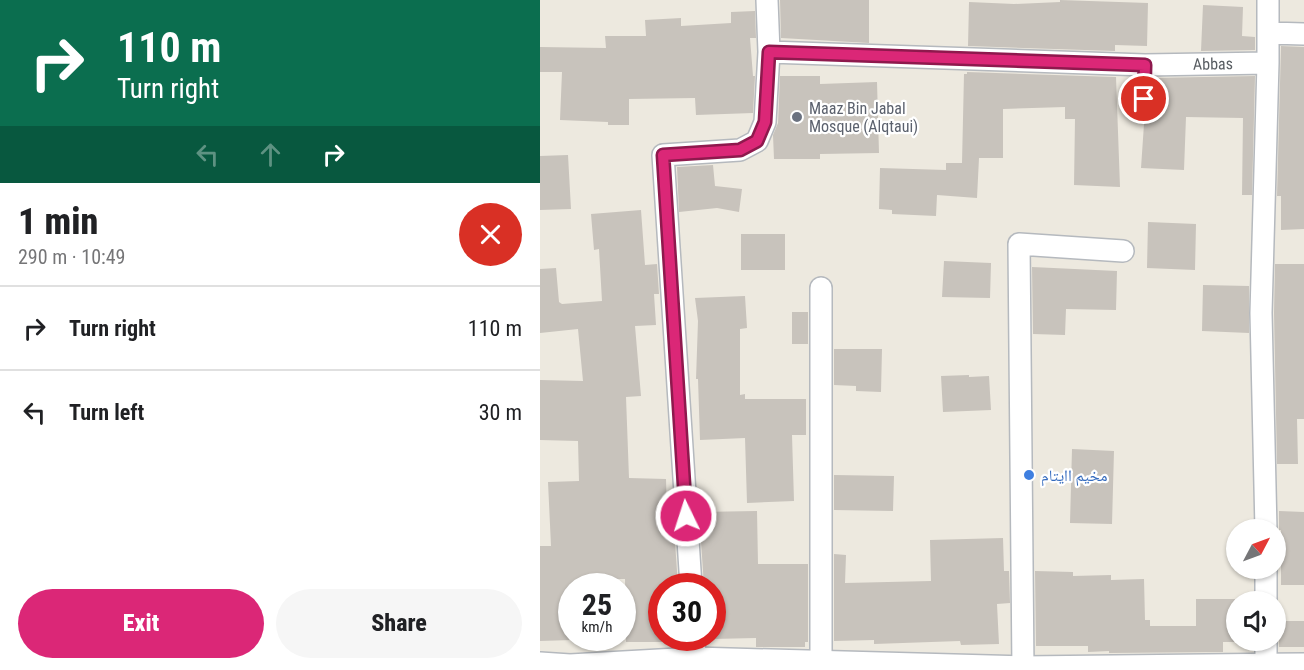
<!DOCTYPE html>
<meta charset="utf-8">
<style>
body{margin:0;font-family:"Roboto Condensed","Noto Naskh Arabic",sans-serif;background:#f6f6f6;color:#202124;height:100vh;display:flex;flex-direction:column;font-size:22px;white-space:nowrap}
*{box-sizing:border-box;margin:0}
p{font-size:20px;color:#757577}
.icon{flex:none;width:33px;height:33px;fill:none;stroke:currentColor;stroke-width:2;stroke-linecap:round;stroke-linejoin:round}
.map{position:relative;flex:1;overflow:hidden}
.panel{display:flex;flex-direction:column;background:#fff;width:540px}
.panel>*{flex:none}
.banner{background:#0b6e4f;color:#fff;overflow:hidden}
.needle{width:39px;rotate:49deg}
.buttons{position:absolute;left:686px;top:519px;display:grid;gap:12px}
.buttons a{display:grid;place-items:center;width:60px;height:60px;border-radius:50%;background:#fff;box-shadow:0 2px 4px #0004;font-size:30px}
.speed{position:absolute;left:18px;top:573px;display:flex;gap:12px;font-size:30px;font-weight:700;text-align:center}
.speed>*{display:grid;place-content:center;width:78px;height:78px;border-radius:50%;background:#fff;box-shadow:0 2px 4px #0004;line-height:1}
.speed small{font-size:15px;font-weight:400}
.speed .limit{border:9px solid #d22;background:#fff;color:#111}
.pin{position:absolute;display:grid;place-items:center;width:51px;height:51px;color:#fff;margin:-26px;border:3px solid #fff;border-radius:50%;box-shadow:0 2px 6px #0007}
.me{position:absolute;width:66px;margin:-33px;rotate:356deg;stroke-linejoin:round;filter:drop-shadow(0 0 4px #0008)}
.turn{display:flex;align-items:center;gap:21px;height:126px;padding:0 18px;font-size:27px}
.turn .icon{width:78px;height:78px;stroke-width:2.5}
.turn b{display:block;font-size:42px;line-height:51px}
.lanes{display:flex;align-items:center;height:57px;padding:0 18px;background:#0003;justify-content:center;gap:30px;direction:ltr}
.lanes .off{opacity:.35}
.round{display:grid;place-items:center;flex:none;width:63px;height:63px;border-radius:32px;background:#f6f6f6}
.overview{display:flex;align-items:center;justify-content:space-between;height:102px;padding:0 18px}
h1{font-size:36px;font-weight:800;line-height:45px}
.primary-button{display:flex;gap:12px;margin-top:auto;padding:12px 18px}
.primary-button a{flex:1;height:69px;border-radius:36px;background:#db2777;color:#fff;font-size:24px;font-weight:800;line-height:69px;text-align:center}
.primary-button a+a{background:#f6f6f6;color:#202124}
ul{padding:0;list-style:none}
li{display:flex;align-items:center;gap:18px;height:84px;padding:0 18px;border-top:2px solid #e0e0e0}
li div{flex:1}
li b{display:block;font-size:22px}
li em{font-style:normal}
main{display:flex;flex:1;min-height:0}
.map>svg:first-child{display:block}
.building{fill:#c8c3bc}
.lines{fill:none;stroke-linecap:round;stroke-linejoin:round}
.service-casing{stroke:#b5b9be;stroke-width:14}
.minor-casing{stroke:#b5b9be;stroke-width:24}
.tertiary-casing{stroke:#b5b9be;stroke-width:30}
.service{stroke:#fff;stroke-width:10}
.minor{stroke:#fff;stroke-width:21}
.tertiary{stroke:#fff;stroke-width:27}
.route-casing{stroke:#8e194d;stroke-width:15}
.route{stroke:#db2777;stroke-width:10}
.worship-dot{fill:#6b7280;stroke:#fff;stroke-width:2}
.shop-dot{fill:#3f7fe0;stroke:#fff;stroke-width:2}
.labels{text-anchor:middle;dominant-baseline:central;stroke-width:4.5;stroke-linejoin:round;paint-order:stroke}
.street-label{font-size:16px;fill:#585d62;stroke:#fff}
.worship-label{font-size:16px;fill:#5b616d;stroke:#fff;text-anchor:start}
.shop-label{font-size:16px;fill:#366cbe;stroke:#fff;text-anchor:start}
</style>
<main>
<section class="panel">
<div class="banner">
<div class="turn"><svg class="icon" aria-label="right" viewBox="0 0 24 24"><path d="M7 20v-9h11M14 6l5 5-5 5"/></svg><div><b>110 m</b>Turn right</div></div>
<div class="lanes"><svg class="icon off" aria-label="left" viewBox="0 0 24 24"><path d="M17 20v-9H6M10 6l-5 5 5 5"/></svg><svg class="icon off" aria-label="ahead" viewBox="0 0 24 24"><path d="M12 20V5M6 11l6-6 6 6"/></svg><svg class="icon" aria-label="right" viewBox="0 0 24 24"><path d="M7 20v-9h11M14 6l5 5-5 5"/></svg></div>
</div>
<div class="overview"><div><h1>1 min</h1><p>290 m · 10:49</p></div><a class="round" style="background:#d93025;color:#fff"><svg class="icon" aria-label="close" viewBox="0 0 24 24"><path d="M6 6l12 12M18 6L6 18"/></svg></a></div>
<ul>
<li><svg class="icon" aria-label="right" viewBox="0 0 24 24"><path d="M7 20v-9h11M14 6l5 5-5 5"/></svg><div><b>Turn right</b></div><em>110 m</em></li>
<li><svg class="icon" aria-label="left" viewBox="0 0 24 24"><path d="M17 20v-9H6M10 6l-5 5 5 5"/></svg><div><b>Turn left</b></div><em>30 m</em></li>
</ul>
<div class="primary-button"><a>Exit</a><a>Share</a></div>
</section>
<div class="map">
<svg width="764" height="670" viewBox="0 0 764 670">
<rect width="100%" height="100%" fill="#ede9df"/>
<!-- building -->
<path class="building" d="M 240,0 L 329,0 L 329,43 L 241,38 Z
M 520,0 L 608,3 L 607,46 L 575,45 L 575,51 L 428,46 L 429,2 L 474,4 L 520,2 Z
M 663,5 L 703,7 L 702,36 L 715,37 L 715,50 L 661,51 Z
M 215,11 L 216,38 L 210,38 L 213,76 L 215,76 L 213,113 L 156,115 L 155,98 L 89,99 L 89,125 L 68,125 L 68,122 L 20,120 L 22,72 L 0,72 L 0,47 L 66,48 L 65,36 L 106,36 L 105,20 L 141,18 L 141,26 L 191,23 L 191,12 Z
M 741,46 L 764,47 L 764,229 L 741,230 L 741,196 L 737,196 Z
M 427,72 L 576,77 L 580,187 L 534,185 L 535,119 L 525,119 L 525,107 L 463,109 L 463,158 L 439,158 L 437,198 L 397,195 L 396,216 L 352,214 L 352,210 L 339,209 L 340,168 L 406,170 L 406,163 L 422,163 L 424,74 L 427,74 Z
M 240,76 L 280,76 L 280,84 L 337,82 L 339,153 L 280,154 L 280,159 L 234,159 L 233,135 L 238,123 Z
M 715,76 L 712,195 L 702,195 L 703,118 L 646,117 L 644,170 L 601,168 L 604,124 L 609,121 L 610,117 L 612,78 Z
M 28,155 L 31,209 L 0,210 L 0,156 Z
M 173,165 L 175,186 L 202,189 L 199,212 L 177,208 L 139,212 L 137,167 Z
M 101,210 L 105,265 L 117,264 L 119,294 L 114,294 L 116,325 L 95,326 L 101,396 L 86,397 L 89,478 L 126,479 L 127,512 L 133,512 L 138,586 L 122,586 L 122,642 L 86,642 L 85,579 L 51,579 L 52,586 L 32,586 L 32,640 L 0,641 L 0,546 L 11,546 L 8,482 L 39,481 L 38,441 L 0,440 L 0,380 L 43,381 L 38,329 L 0,333 L 0,269 L 16,268 L 19,302 L 22,304 L 62,301 L 59,249 L 54,250 L 51,214 Z
M 608,222 L 656,224 L 655,270 L 607,268 Z
M 201,234 L 245,234 L 245,270 L 201,270 Z
M 404,261 L 451,263 L 450,298 L 402,297 Z
M 735,264 L 764,264 L 764,419 L 757,419 L 758,464 L 737,464 L 734,313 Z
M 492,267 L 577,271 L 576,310 L 526,309 L 525,335 L 493,334 Z
M 663,285 L 709,286 L 709,333 L 662,331 Z
M 205,296 L 207,328 L 200,329 L 200,395 L 205,394 L 205,399 L 266,399 L 266,435 L 252,435 L 254,501 L 207,503 L 205,438 L 160,440 L 158,379 L 156,379 L 158,321 L 155,298 Z
M 252,312 L 268,312 L 268,344 L 252,344 Z
M 294,349 L 342,349 L 341,392 L 316,391 L 316,386 L 294,385 Z
M 429,375 L 429,377 L 449,376 L 451,410 L 403,412 L 401,376 Z
M 532,449 L 574,451 L 572,524 L 530,523 Z
M 294,475 L 354,476 L 353,511 L 294,510 Z
M 217,511 L 218,564 L 268,564 L 268,642 L 265,642 L 265,647 L 216,647 L 216,638 L 172,639 L 172,586 L 164,586 L 159,512 Z
M 739,511 L 764,512 L 764,585 L 741,585 L 741,530 L 739,530 Z
M 463,538 L 464,571 L 469,571 L 470,603 L 457,604 L 459,644 L 421,645 L 420,641 L 334,644 L 334,640 L 294,641 L 294,554 L 306,555 L 305,583 L 391,581 L 390,540 Z
M 495,571 L 533,572 L 533,576 L 571,575 L 571,580 L 604,579 L 605,620 L 610,620 L 610,626 L 656,626 L 656,599 L 695,599 L 696,642 L 683,642 L 683,652 L 569,653 L 569,651 L 548,652 L 548,646 L 496,646 Z
M 735,621 L 764,621 L 764,647 L 739,647 L 739,639 L 735,631 Z"/>
<g class="lines">
<defs>
<path id="service" d="M 603,117 L 605,65"/>
<path id="minor" d="M 729,33 L 764,34
M 229,52 L 605,65 L 728,63 L 728,0
M 726,530 L 721,313 L 728,63
M 151,586 L 123,155 L 200,150 L 217,141 L 225,122 L 229,52 L 227,0
M 726,602 L 726,568
M 154,638 L 155,661
M 281,664 L 281,288
M 726,666 L 726,640
M 483,670 L 479,244 L 583,251"/>
<path id="tertiary" d="M 0,666 L 30,668 L 155,661 L 483,670 L 764,667"/>
</defs>
<!-- service casing -->
<use href="#service" class="service-casing"/>
<!-- minor casing -->
<use href="#minor" class="minor-casing"/>
<!-- tertiary casing -->
<use href="#tertiary" class="tertiary-casing"/>
<!-- service -->
<use href="#service" class="service"/>
<!-- minor -->
<use href="#minor" class="minor"/>
<!-- tertiary -->
<use href="#tertiary" class="tertiary"/>
</g>
<g class="lines">
<defs>
<path id="route" d="M 146,516 L 123,155 L 200,150 L 217,141 L 225,122 L 229,52 L 605,65 L 604,99"/>
</defs>
<!-- route casing -->
<use href="#route" class="route-casing"/>
<!-- route -->
<use href="#route" class="route"/>
</g>
<!-- markers -->
<circle class="worship-dot" cx="257" cy="117" r="6"/>
<circle class="shop-dot" cx="489" cy="475" r="6"/>
<g class="labels">
<!-- street labels -->
<g class="street-label">
<text transform="translate(673 64) rotate(-1)">Abbas</text>
</g>
<!-- worship labels -->
<g class="worship-label">
<text x="269" y="108">Maaz Bin Jabal<tspan x="269" dy="18">Mosque (Alqtaui)</tspan></text>
</g>
<!-- shop labels -->
<g class="shop-label">
<text x="501" y="475">مخيم اايتام</text>
</g>
</g>
</svg>
<div class="buttons">
<a><svg class="needle" viewBox="-14 -14 28 28"><path d="M0-13l5 13h-10z" fill="#e53935"/><path d="M0 13l5-13h-10z" fill="#757577"/></svg></a>
<a><svg class="icon" aria-label="sound" viewBox="0 0 24 24"><path d="M4 9h4l5-4v14l-5-4H4zM17 9q2 3 0 6"/></svg></a>
</div>
<div class="speed"><div>25<small>km/h</small></div><div class="limit">30</div></div>
<div class="pin" style="left:604px;top:99px;background:#d93025"><svg class="icon" aria-label="arrive" viewBox="0 0 24 24"><path d="M6 21V4h12l-3 4 3 4H6"/></svg></div>
<svg class="me" style="left:146px;top:516px" viewBox="-20 -20 40 40"><circle r="17" fill="#db2777" stroke="#fff" stroke-width="3"/><path d="M0-11L8 9 0 5-8 9z" fill="#fff"/></svg>
</div>
</main>
